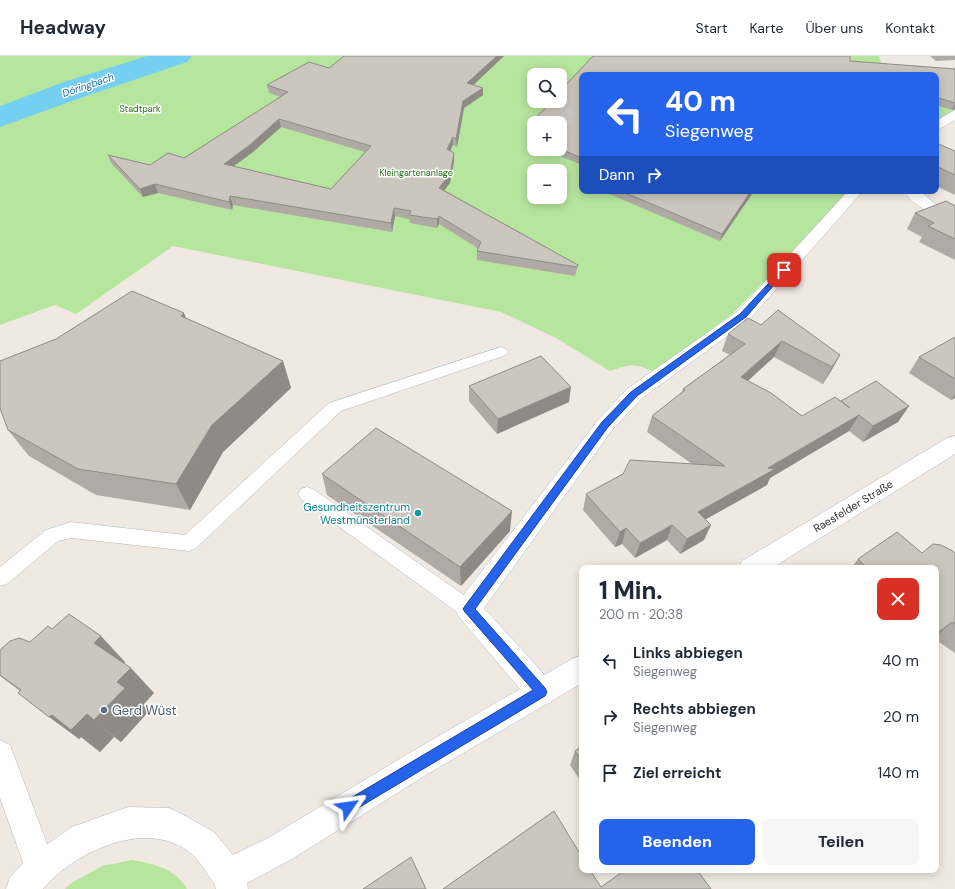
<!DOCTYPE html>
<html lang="de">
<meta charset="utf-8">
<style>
body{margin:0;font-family:"DM Sans",sans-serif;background:#f6f6f7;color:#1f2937;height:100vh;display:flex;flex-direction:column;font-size:15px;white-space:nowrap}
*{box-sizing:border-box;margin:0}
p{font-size:13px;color:#747a83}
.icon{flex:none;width:22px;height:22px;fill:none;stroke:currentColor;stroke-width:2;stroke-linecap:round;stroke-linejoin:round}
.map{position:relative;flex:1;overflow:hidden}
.side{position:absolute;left:579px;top:509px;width:360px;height:308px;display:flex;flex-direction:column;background:#fff;border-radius:8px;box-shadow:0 2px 10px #0003}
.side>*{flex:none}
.guide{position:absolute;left:579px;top:16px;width:360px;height:122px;border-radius:8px;box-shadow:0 2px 10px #0003;background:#2563eb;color:#fff;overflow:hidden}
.buttons{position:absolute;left:527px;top:12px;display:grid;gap:8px}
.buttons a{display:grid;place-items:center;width:40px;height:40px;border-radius:8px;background:#fff;box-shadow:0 2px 10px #0003;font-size:20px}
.pin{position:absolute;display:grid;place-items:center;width:34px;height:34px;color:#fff;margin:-17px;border-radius:8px;box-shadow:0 2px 6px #0006}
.me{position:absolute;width:44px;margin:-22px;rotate:58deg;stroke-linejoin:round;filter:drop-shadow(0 0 3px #0008)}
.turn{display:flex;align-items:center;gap:14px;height:84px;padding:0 20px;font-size:18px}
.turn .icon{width:52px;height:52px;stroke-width:2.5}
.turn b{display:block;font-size:28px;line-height:34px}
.then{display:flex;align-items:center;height:38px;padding:0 20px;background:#0003;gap:8px;font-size:15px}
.round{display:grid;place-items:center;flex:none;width:42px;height:42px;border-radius:8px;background:#f6f6f7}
.summary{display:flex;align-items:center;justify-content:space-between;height:68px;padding:0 20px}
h1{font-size:24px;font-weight:800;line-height:30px}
.button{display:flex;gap:8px;margin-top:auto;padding:8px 20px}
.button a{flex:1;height:46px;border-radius:8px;background:#2563eb;color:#fff;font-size:16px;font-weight:800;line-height:46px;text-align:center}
.button a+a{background:#f6f6f7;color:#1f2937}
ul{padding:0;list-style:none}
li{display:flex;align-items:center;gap:12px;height:56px;padding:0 20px}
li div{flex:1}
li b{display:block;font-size:15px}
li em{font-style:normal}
header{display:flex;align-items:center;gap:24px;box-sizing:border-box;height:56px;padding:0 20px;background:#fff;border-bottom:1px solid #e0e1e3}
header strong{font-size:19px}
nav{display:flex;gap:22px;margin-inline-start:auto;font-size:14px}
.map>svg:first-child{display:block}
.green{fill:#b6e59e;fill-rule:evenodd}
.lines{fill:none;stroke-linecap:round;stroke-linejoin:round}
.river{fill:#75cff0;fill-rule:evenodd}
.lane-casing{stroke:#b4b7c1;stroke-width:1}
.street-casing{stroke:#b4b7c1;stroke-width:1}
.secondary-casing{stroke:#b4b7c1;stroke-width:1}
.lane{fill:#fff;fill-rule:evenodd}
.street{fill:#fff;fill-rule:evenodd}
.secondary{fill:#fff;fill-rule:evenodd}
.wall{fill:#afaba4;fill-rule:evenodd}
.shaded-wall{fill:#8e8b86}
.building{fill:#cbc7bf;stroke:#8e8b86;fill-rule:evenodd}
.route{fill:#2563eb;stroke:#184099}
.culture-dot{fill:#0f9aa8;stroke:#fff;stroke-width:1.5}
.service-dot{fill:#5c6f8a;stroke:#fff;stroke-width:1.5}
.labels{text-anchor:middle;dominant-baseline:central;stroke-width:3;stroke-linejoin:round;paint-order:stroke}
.far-park-label{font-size:9px;fill:#2c6e1b;stroke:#fff}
.far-water-label{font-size:10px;font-style:italic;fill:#0d6fa3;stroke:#fff}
.street-label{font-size:11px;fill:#2e2e2e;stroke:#fff}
.culture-label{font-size:11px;fill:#0d838f;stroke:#fff;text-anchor:end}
.near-service-label{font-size:13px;fill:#4e5e75;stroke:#fff;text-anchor:start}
</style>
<header>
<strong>Headway</strong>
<nav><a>Start</a><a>Karte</a><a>Über uns</a><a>Kontakt</a></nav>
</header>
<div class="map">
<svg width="955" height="833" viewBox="0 0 955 833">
<rect width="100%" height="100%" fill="#efe9e1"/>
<!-- green -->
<path class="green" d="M 0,0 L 879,0 L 883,13 L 946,17 L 955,52 L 936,65 L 936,19 L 582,19 L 582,135 L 848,135 L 767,223 L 732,258 L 654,316 C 635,307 630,308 610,315 L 556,282 L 501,256 L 173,190 L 76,258 L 55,249 L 0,269 ZM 534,19 L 560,19 L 560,45 L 534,45 ZM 534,67 L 560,67 L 560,93 L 534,93 ZM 534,115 L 560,115 L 560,141 L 534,141 Z
M 132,804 C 154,808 175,812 187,833 L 65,833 L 70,828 L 102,810 Z"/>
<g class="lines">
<!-- river -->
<path class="river" d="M 147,0 L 192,0 L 187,6 L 86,40 L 0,71 L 0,50 L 64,26 Z"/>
<defs>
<path id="lane" d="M 501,291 L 506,293 L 508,296 L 506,299 L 341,355 L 196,492 L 189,495 L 71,482 L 58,485 L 7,528 L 0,530 L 0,511 L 46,474 L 71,466 L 185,479 L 329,347 Z
M 307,431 L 313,433 L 475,547 L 478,553 L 475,559 L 468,562 L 461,559 L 301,443 L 298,438 L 301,433 Z"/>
<path id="street" d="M 955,54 L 955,64 L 936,75 L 936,65 Z
M 848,135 L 863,135 L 749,264 L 641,343 L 612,374 L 484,552 L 551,626 L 555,636 L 551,646 L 541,650 L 531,646 L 459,561 L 455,553 L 459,545 L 598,364 L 627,333 L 737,256 Z
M 904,135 L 920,135 L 940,152 L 937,155 C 926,158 910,145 904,135 Z
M 0,684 L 10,689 L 56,812 L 51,823 L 40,828 L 29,823 L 0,742 Z"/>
<path id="secondary" d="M 955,380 L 955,398 L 772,512 L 739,512 L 742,505 L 947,382 Z
M 582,599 L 582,627 L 426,719 L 292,803 L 247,827 L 248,833 L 216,833 L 214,827 C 207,818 200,805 192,798 C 148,761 75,795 43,833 L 6,833 L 10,821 L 29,801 L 72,771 L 128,751 L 169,752 L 180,757 L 214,776 L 233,799 L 270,781 L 406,699 L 572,603 Z"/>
</defs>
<!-- lane casing -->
<use href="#lane" class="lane-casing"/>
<!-- street casing -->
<use href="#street" class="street-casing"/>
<!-- secondary casing -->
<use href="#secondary" class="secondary-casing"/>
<!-- lane -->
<use href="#lane" class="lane"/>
<!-- street -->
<use href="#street" class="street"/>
<!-- secondary -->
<use href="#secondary" class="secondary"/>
</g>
<!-- wall -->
<path class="wall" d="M 344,0 L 504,0 L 473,29 L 483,32 L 483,39 L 464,52 L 457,91 L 453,89 L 450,95 L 454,105 L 450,127 L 444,134 L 578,209 L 575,220 L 477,204 L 477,195 L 479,193 L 439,168 L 437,172 L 410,167 L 409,163 L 395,160 L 392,176 L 233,149 L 232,154 L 158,137 L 143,141 L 111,107 L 108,99 L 150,109 L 184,102 L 281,41 L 269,37 L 267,29 L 329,12 ZM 281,71 L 365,96 L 331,133 L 234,110 L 253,96 Z
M 593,0 L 850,0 L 850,5 L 955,13 L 955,53 L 952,54 L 936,49 L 936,19 L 582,19 L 582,109 L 543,93 L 560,93 L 560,67 L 534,67 L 534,76 L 529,75 L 529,68 L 553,45 L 560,45 L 560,38 L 563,35 L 564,31 Z
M 930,0 L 955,0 L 955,4 L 936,5 Z
M 936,87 L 955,95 L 955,139 L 936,130 Z
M 602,135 L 754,135 L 720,185 Z
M 955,148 L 955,204 L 919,186 L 922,181 L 907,173 L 915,157 L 954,149 Z
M 186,262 L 283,305 L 291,332 L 223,396 L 190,454 L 96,439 L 29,400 L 8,374 Z
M 761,269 L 840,299 L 831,315 L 823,328 L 774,301 L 748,325 L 802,360 L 841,345 L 909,350 L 898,366 L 863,386 L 849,375 L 770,422 L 767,429 L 706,463 L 704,484 L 680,498 L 667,484 L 635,502 L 622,488 L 615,491 L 583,454 L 586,438 L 692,408 L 647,376 L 652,360 L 682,337 L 683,333 L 730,299 L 722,295 L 728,278 Z
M 955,281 L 955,342 L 951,344 L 909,317 L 919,301 Z
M 469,330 L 569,346 L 497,378 L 469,345 Z
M 322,418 L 510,475 L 461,530 L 327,439 Z
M 922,497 L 955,497 L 955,597 L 936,584 L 936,512 L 851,512 L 858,503 Z
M 52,573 L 125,606 L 124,608 L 154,637 L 143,649 L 149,655 L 121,686 L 114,681 L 100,696 L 81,681 L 79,683 L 20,635 L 0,620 L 0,594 L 30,586 Z
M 582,690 L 582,727 L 570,709 L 575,695 Z"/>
<!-- shaded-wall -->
<path class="shaded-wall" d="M 497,0 L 504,0 L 467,35 L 467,27 Z
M 483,32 L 483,39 L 464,52 L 457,91 L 456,83 L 463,45 Z
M 955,48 L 955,53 L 952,54 Z
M 279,63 L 281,71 L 253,96 L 226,116 L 224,108 Z
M 453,81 L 453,89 L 447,101 L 447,93 Z
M 454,97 L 454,105 L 450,127 L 440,140 L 439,132 Z
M 155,128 L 158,137 L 143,141 L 140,133 Z
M 751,135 L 754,135 L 720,185 L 722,178 Z
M 230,140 L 233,149 L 232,154 L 229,146 Z
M 394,152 L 395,160 L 392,176 L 391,167 Z
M 439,160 L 439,168 L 437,172 L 437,163 Z
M 184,257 L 195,284 L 181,260 Z
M 782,285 L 774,301 L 734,337 L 741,321 Z
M 840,299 L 831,315 L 823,328 L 832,311 Z
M 283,305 L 291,332 L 223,396 L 190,454 L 176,428 L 212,369 Z
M 571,331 L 569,346 L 497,378 L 498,363 Z
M 955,339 L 955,342 L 951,344 Z
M 909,350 L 898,366 L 863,386 L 873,370 Z
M 859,359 L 849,375 L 770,422 L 767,429 L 692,471 L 698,456 L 768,412 Z
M 512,455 L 510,475 L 461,530 L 460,511 Z
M 672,469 L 667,484 L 635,502 L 640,487 Z
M 711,469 L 704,484 L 680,498 L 687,483 Z
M 626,472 L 622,488 L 615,491 L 620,476 Z
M 952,566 L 936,580 L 936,578 Z
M 101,580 L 125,606 L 119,613 L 94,587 Z
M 131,612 L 154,637 L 143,649 L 149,655 L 121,686 L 94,664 L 117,626 Z
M 87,658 L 114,681 L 100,696 L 81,681 L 79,683 L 49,661 L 52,659 Z"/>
<!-- building -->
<path class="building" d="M 344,0 L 497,0 L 467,27 L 483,32 L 463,45 L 456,83 L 453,81 L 447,93 L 454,97 L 450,118 L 439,132 L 578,209 L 577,211 L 477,195 L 481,186 L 439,160 L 437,163 L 409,159 L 411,155 L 394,152 L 391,167 L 230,140 L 229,146 L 155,128 L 140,133 L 108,99 L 150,109 L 168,97 L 184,102 L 288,36 L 267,29 L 309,6 L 329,12 ZM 279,63 L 371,90 L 331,133 L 224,108 L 251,88 Z
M 593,0 L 850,0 L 850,5 L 955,13 L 955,47 L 936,41 L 936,19 L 582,19 L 582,102 L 560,93 L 560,75 L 562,75 L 560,74 L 560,67 L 534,67 L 534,69 L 529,68 L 553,45 L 560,45 L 560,39 L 563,35 L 564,31 Z
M 936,87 L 955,95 L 955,119 L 936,110 Z
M 621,135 L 751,135 L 722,178 Z
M 946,145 L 955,150 L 955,183 L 928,170 L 934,167 L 915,157 Z
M 132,235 L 184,257 L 181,260 L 283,305 L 212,369 L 176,428 L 78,413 L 8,374 L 0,352 L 0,305 L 56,283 Z
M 778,254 L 840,299 L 832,311 L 782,285 L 741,321 L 771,337 L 802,360 L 835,341 L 850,352 L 841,345 L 876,325 L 909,350 L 873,370 L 859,359 L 768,412 L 775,413 L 698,456 L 711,469 L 687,483 L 672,469 L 640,487 L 626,472 L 620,476 L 586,438 L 623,418 L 630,404 L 725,410 L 652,360 L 685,334 L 683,333 L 745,288 L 728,278 L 748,262 L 761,269 Z
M 955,281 L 955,323 L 919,301 Z
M 541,300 L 571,331 L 498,363 L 469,330 Z
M 376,372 L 512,455 L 460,511 L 322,418 Z
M 897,476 L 922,497 L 933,488 L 941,489 L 951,494 L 955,497 L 955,568 L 952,566 L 936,578 L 936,512 L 867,512 L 858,503 Z
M 69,558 L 101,580 L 94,587 L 131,612 L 117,626 L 125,632 L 94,664 L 87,658 L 71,674 L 52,659 L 49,661 L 18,637 L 21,634 L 0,619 L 0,594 L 10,585 L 19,582 L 30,586 L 48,570 L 52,573 Z
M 582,690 L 582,705 L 575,695 Z
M 554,755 L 582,801 L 582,814 L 590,814 L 601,831 L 625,814 L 697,814 L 711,833 L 443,833 Z
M 411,801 L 426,833 L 363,833 Z"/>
<!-- route -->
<path class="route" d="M 782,213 L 787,214 L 746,261 L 637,340 L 608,371 L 475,553 L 545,632 L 547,636 L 545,640 L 353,755 L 348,757 L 344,755 L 342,751 L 344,746 L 533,634 L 465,556 L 463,553 L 465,550 L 602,366 L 631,336 L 740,258 Z"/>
<!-- markers -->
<circle class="culture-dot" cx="418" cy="457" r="4"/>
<circle class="service-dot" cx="104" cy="654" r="4"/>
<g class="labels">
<!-- far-park labels -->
<g class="far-park-label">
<text x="140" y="53">Stadtpark</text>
<text x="416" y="117">Kleingartenanlage</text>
</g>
<!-- far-water labels -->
<g class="far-water-label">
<text transform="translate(88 29) rotate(-19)">Döringbach</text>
</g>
<!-- street labels -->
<g class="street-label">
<text transform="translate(853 450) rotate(-31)">Raesfelder Straße</text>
</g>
<!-- culture labels -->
<g class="culture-label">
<text x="410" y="451">Gesundheitszentrum<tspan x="410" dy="13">Westmünsterland</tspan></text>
</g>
<!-- near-service labels -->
<g class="near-service-label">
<text x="112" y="654">Gerd Wüst</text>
</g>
</g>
</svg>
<div class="buttons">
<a><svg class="icon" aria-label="search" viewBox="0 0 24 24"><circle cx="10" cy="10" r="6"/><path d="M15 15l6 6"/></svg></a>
<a>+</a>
<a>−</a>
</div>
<div class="pin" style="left:784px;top:214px;background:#d93025"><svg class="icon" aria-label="arrive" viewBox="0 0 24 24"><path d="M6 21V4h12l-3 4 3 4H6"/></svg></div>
<svg class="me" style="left:348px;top:751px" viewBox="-20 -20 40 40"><path d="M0-17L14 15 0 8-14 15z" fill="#2563eb" stroke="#fff" stroke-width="4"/></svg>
<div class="guide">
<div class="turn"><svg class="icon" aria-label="left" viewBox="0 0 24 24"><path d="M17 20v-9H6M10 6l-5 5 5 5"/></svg><div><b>40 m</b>Siegenweg</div></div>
<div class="then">Dann<svg class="icon" aria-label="right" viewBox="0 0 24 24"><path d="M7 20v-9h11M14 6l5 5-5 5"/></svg></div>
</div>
<section class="side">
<div class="summary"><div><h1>1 Min.</h1><p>200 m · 20:38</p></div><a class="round" style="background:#d93025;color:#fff"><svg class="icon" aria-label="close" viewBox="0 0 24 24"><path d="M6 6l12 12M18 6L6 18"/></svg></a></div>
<ul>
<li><svg class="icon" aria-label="left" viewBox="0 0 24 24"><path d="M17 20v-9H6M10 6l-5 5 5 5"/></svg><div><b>Links abbiegen</b><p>Siegenweg</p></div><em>40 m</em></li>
<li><svg class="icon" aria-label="right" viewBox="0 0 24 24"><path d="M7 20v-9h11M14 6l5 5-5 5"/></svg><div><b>Rechts abbiegen</b><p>Siegenweg</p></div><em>20 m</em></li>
<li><svg class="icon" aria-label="arrive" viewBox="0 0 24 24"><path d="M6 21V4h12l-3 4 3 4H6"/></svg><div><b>Ziel erreicht</b></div><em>140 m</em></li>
</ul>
<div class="button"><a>Beenden</a><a>Teilen</a></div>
</section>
</div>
